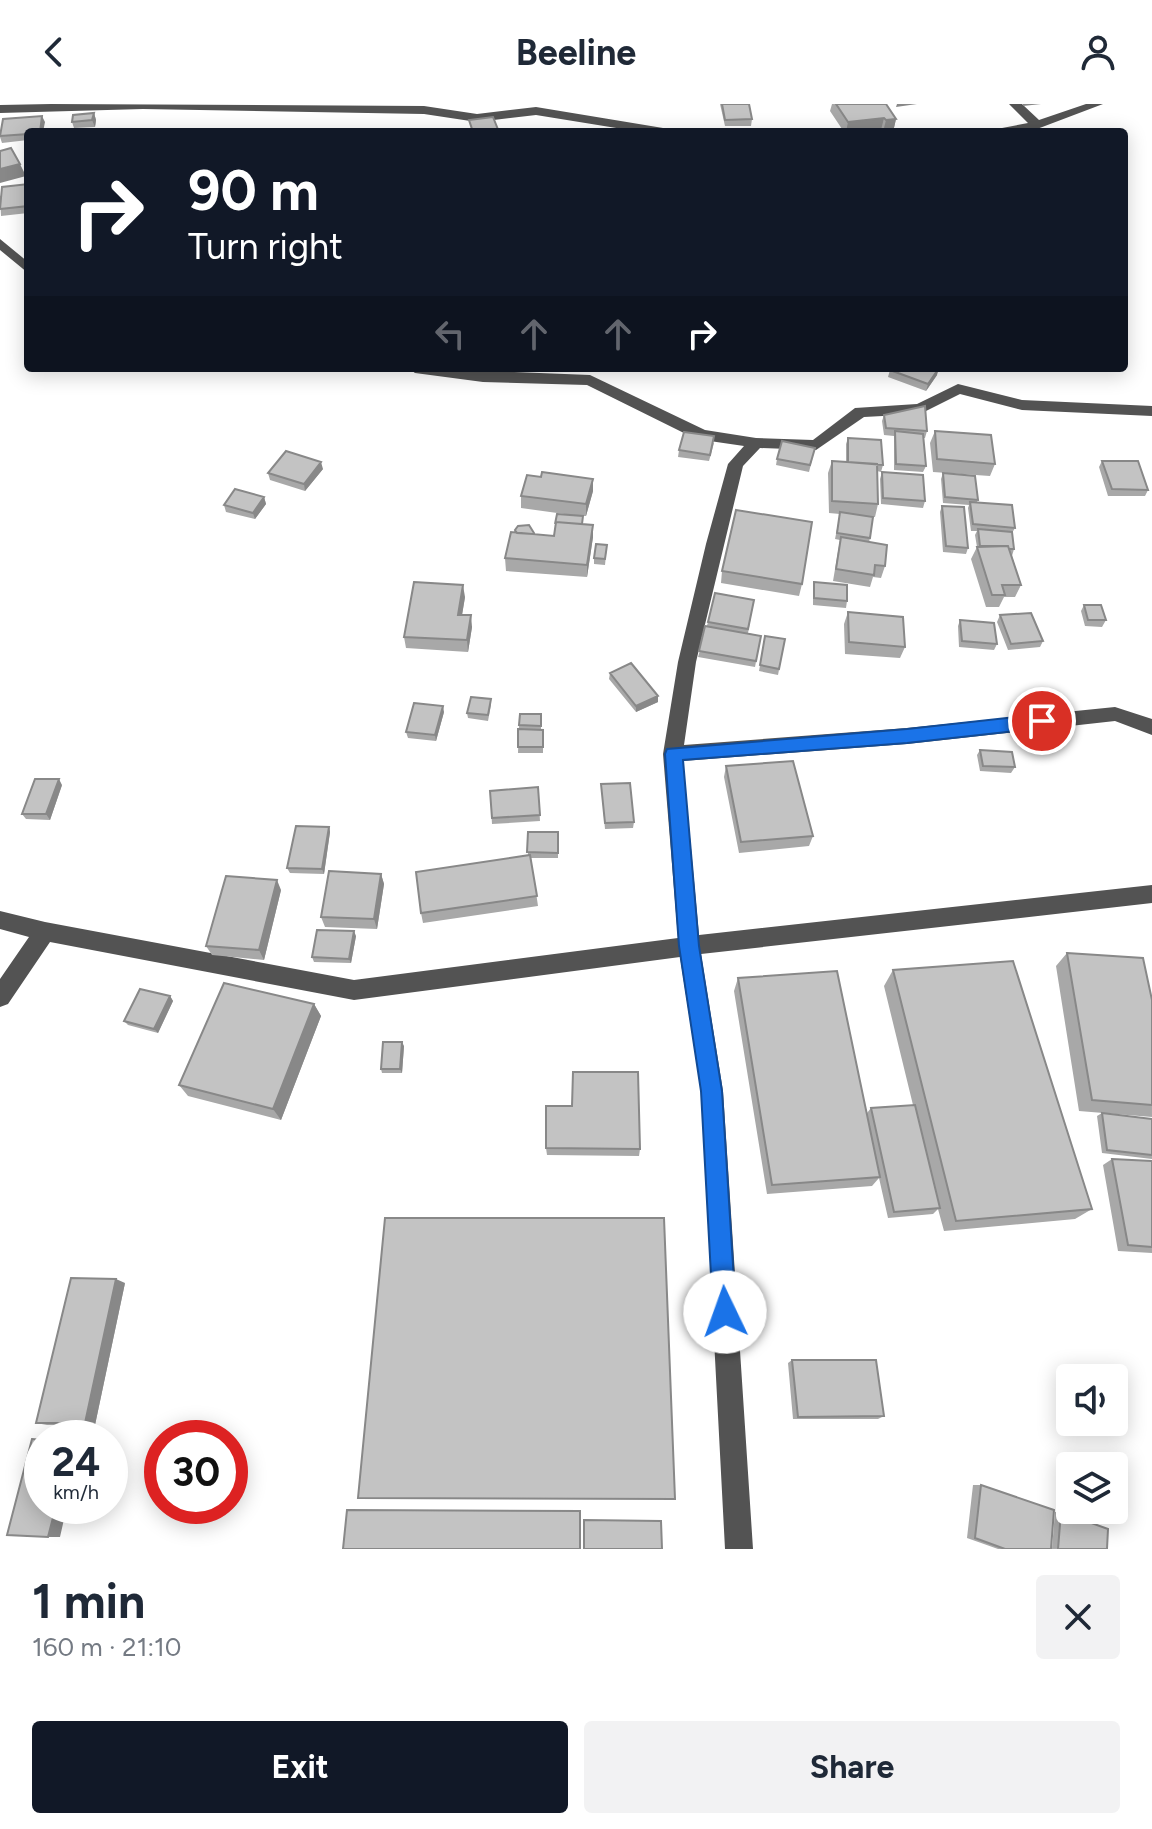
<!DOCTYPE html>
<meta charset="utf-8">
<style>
body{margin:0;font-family:Figtree,sans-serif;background:#f2f2f3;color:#1f2937;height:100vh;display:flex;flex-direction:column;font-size:30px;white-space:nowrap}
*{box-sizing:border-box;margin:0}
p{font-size:26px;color:#747a83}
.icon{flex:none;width:44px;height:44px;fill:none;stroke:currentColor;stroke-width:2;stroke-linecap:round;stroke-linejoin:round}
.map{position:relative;height:1445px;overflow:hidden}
.side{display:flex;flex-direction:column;background:#fff;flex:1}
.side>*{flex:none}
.hud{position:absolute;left:24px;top:24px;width:1104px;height:244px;border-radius:8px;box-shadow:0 4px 20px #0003;background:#111827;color:#fff;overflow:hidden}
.buttons{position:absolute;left:1056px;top:1260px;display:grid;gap:16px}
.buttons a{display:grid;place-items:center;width:72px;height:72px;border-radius:8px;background:#fff;box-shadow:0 4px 20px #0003;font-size:40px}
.speed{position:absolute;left:24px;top:1316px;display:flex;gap:16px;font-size:40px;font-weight:700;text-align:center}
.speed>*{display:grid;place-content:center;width:104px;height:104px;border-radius:50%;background:#fff;box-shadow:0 4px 20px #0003;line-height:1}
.speed small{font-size:20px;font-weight:400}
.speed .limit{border:12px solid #d22;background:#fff;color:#111}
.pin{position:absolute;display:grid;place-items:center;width:68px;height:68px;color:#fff;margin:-34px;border:4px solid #fff;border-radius:50%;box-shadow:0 2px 8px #0007}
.me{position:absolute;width:88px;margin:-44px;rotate:357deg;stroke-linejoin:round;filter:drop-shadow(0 0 6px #0008)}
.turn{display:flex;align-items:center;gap:28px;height:168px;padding:0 32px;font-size:36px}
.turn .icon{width:104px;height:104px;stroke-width:2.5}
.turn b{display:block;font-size:56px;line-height:68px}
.lanes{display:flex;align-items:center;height:76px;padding:0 32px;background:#0003;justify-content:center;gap:40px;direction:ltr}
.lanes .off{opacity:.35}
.round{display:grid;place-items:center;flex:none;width:84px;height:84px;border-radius:8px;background:#f2f2f3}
.head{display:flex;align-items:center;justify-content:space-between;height:136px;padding:0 32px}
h1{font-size:48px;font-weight:700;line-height:60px}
.cta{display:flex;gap:16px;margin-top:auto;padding:16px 32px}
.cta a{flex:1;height:92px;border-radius:8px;background:#111827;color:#fff;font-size:32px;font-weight:700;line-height:92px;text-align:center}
.cta a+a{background:#f2f2f3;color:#1f2937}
header{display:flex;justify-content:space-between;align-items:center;height:104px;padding:0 32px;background:#fff;font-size:36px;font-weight:700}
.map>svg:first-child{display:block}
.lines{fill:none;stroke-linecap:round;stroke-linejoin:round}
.minor{fill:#535353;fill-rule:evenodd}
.wall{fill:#a8a8a8}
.shaded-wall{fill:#888}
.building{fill:#c3c3c3;stroke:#888;stroke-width:2}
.route{fill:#1a73e8;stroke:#114b97;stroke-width:2}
</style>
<header><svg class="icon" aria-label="back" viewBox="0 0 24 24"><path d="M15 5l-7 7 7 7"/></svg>Beeline<svg class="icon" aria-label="person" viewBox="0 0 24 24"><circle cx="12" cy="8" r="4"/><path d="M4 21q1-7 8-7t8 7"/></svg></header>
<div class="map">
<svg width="1152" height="1445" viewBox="0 0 1152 1445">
<rect width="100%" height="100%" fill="#fff"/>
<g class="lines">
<!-- minor -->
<path class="minor" d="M 51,0 L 424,2 L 477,10 L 536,3 L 663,24 L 669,28 L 641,28 L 536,11 L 477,18 L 424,10 L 143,5 L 0,9 L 0,1 Z
M 1009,0 L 1022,0 L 1039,16 L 1086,0 L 1103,0 L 1037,25 L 981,28 L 1028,19 Z
M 0,135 L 28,158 L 28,169 L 0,146 Z
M 408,264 L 590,271 L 705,326 L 756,334 L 813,336 L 855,304 L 917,300 L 958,280 L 1022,296 L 1152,302 L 1152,312 L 1022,306 L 960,290 L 920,310 L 864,313 L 816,346 L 760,344 L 743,362 L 696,558 L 684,641 L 907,624 L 1115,603 L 1152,615 L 1152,631 L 1115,617 L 907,640 L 683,657 L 699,831 L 1152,781 L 1152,799 L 701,850 L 723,987 L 753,1445 L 725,1445 L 701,987 L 680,853 L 354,896 L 50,838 L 8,900 L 0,903 L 0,875 L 29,833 L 0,825 L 0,807 L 45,818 L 354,876 L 678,834 L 663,650 L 678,558 L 706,440 L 728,360 L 744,342 L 696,335 L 587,281 L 483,278 L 415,269 Z"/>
</g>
<!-- wall -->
<path class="wall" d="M 720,0 L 749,0 L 752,15 L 751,22 L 725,22 Z
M 832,0 L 886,0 L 896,15 L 893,28 L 882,28 L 881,26 L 844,28 L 830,7 Z
M 94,9 L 96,16 L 95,23 L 74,24 L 72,18 Z
M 45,18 L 28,28 L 28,36 L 2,39 L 0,33 L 0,30 Z
M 28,80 L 28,109 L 1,112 L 0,92 Z
M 890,266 L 937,271 L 926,287 L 888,273 Z
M 884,311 L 927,327 L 925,334 L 923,334 L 926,362 L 923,368 L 894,366 L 894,332 L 884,331 L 882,317 Z
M 935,327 L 995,360 L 990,372 L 933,368 L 930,339 Z
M 848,334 L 883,361 L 881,368 L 877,367 L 878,400 L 875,413 L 866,412 L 870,434 L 869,438 L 885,462 L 881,474 L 873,473 L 870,483 L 833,477 L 840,436 L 835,435 L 840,410 L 829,409 L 828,369 L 832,357 L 846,358 L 846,340 Z
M 714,339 L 709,357 L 678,353 L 679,346 Z
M 815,344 L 809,368 L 776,361 L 777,355 Z
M 1102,357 L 1148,386 L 1145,392 L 1108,392 L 1099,363 Z
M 323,365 L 305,387 L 270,376 L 268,369 Z
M 882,368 L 925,397 L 923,404 L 881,400 L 880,375 Z
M 943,369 L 978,396 L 977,398 L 1015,424 L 1012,429 L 1014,445 L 1012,452 L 1021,481 L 1015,493 L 1004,493 L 999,503 L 986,503 L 971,455 L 977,443 L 975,431 L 977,427 L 971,427 L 968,404 L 969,401 L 943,399 L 941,375 Z
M 541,373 L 593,375 L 593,387 L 586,412 L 583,412 L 583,420 L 593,433 L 587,473 L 506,467 L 505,454 L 515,426 L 534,429 L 534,430 L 554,432 L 579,412 L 521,404 L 521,392 Z
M 264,393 L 266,400 L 255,415 L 226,408 L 224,401 Z
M 942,402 L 968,444 L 966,450 L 943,448 L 940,408 Z
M 607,441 L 605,461 L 594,460 L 594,454 Z
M 722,467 L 802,480 L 799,492 L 721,479 Z
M 814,478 L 847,497 L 846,504 L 813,501 L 813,484 Z
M 465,493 L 462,511 L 472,523 L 468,548 L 406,544 L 404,533 Z
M 754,496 L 748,529 L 761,532 L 755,563 L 698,553 L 708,518 Z
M 1084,501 L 1106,516 L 1102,523 L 1085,522 L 1081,507 Z
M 848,508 L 905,543 L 900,554 L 845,550 L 844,520 Z
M 1000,511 L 1043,537 L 1040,543 L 1008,546 L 997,518 Z
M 960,516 L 997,540 L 994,546 L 959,543 L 958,522 Z
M 765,532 L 785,535 L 778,571 L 759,567 Z
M 610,569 L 658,592 L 658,598 L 636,608 L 609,575 Z
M 491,595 L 491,601 L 488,617 L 468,614 L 467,609 Z
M 444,608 L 436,637 L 408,634 L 406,628 Z
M 541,610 L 541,626 L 543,626 L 543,649 L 518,649 L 519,621 Z
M 980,646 L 1015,663 L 1011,669 L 980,667 L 977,651 Z
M 726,662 L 813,732 L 809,742 L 739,749 L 724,673 Z
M 601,680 L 634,718 L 633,724 L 605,725 Z
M 62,681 L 50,716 L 26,715 L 22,710 Z
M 538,683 L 540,717 L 492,720 L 490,687 Z
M 329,723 L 330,728 L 324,770 L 290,769 L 287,764 Z
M 528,728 L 558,728 L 558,754 L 531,754 L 538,802 L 423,819 L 421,809 L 528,751 Z
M 381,770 L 384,780 L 377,825 L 325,823 L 321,813 Z
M 281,786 L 264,856 L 212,851 L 206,842 Z
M 356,832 L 351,859 L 314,858 L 312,853 Z
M 1067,849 L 1152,896 L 1152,1013 L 1079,1007 L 1056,862 Z
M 893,866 L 1092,1105 L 1075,1115 L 944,1127 L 938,1105 L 933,1110 L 888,1114 L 879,1074 L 872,1082 L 767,1090 L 734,887 L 738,874 L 867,1009 L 871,1004 L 913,1001 L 884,882 Z
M 170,892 L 173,897 L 158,929 L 128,921 L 124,917 Z
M 314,900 L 321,912 L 281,1016 L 188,992 L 179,981 Z
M 404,942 L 402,969 L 382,969 L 381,965 Z
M 1102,1009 L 1152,1015 L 1152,1055 L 1102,1049 L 1097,1012 Z
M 546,1044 L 640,1045 L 639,1052 L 547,1051 Z
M 1112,1055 L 1152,1057 L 1152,1149 L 1118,1147 L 1103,1061 Z
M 125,1179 L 95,1321 L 47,1321 L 36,1319 Z
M 792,1256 L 884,1312 L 878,1315 L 793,1315 L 788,1259 Z
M 973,1381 L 981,1381 L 1051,1445 L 998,1445 L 967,1434 Z
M 358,1394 L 675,1395 L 366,1395 Z
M 1055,1408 L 1061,1408 L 1107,1445 L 1052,1445 Z"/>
<!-- shaded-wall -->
<path class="shaded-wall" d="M 897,0 L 917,0 L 896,3 Z
M 1023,0 L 1041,0 L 1023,2 Z
M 94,9 L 96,16 L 95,23 L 92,16 Z
M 42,12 L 45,18 L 43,28 L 40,28 Z
M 884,14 L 881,26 L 846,28 L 848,18 Z
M 896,15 L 893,28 L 883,28 L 886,16 Z
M 20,60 L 26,72 L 0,79 L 0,65 Z
M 939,264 L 937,271 L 926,287 L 928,280 Z
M 321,358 L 323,365 L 305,387 L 304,380 Z
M 593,375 L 593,387 L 586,412 L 586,400 Z
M 264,393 L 266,400 L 255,415 L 253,409 Z
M 593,421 L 593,433 L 587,473 L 587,461 Z
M 463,481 L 465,493 L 460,523 L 458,511 Z
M 471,511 L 472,523 L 468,548 L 467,536 Z
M 658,592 L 658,598 L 636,608 L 636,602 Z
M 443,602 L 444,608 L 436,637 L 435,631 Z
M 59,675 L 62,681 L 50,716 L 46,710 Z
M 329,723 L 330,728 L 324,770 L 322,765 Z
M 381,770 L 384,780 L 377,825 L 374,815 Z
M 277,776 L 281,786 L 264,856 L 259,846 Z
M 354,827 L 356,832 L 351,859 L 349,855 Z
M 170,892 L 173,897 L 158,929 L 154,925 Z
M 314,900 L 321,912 L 281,1016 L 273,1005 Z
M 402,938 L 404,942 L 402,969 L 400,965 Z
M 116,1175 L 125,1179 L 95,1321 L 85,1319 Z
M 56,1402 L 67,1402 L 60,1433 L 48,1433 Z"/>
<!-- building -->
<path class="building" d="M 722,0 L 749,0 L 752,15 L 725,16 Z
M 836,0 L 886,0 L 896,15 L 886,16 L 884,14 L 848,18 Z
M 94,9 L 92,16 L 72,18 L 73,11 Z
M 42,12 L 40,28 L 28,28 L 28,30 L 0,32 L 3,15 Z
M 493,13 L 499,28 L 473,28 L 469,16 Z
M 11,44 L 20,60 L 0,65 L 0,47 Z
M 28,80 L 28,102 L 0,105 L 2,83 Z
M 892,264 L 939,264 L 928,280 L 890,266 Z
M 925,302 L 927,327 L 886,324 L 884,311 Z
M 895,327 L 923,330 L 926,362 L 896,360 Z
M 935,327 L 991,331 L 995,360 L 937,355 Z
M 684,328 L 714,332 L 710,351 L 679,346 Z
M 848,334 L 881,336 L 883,361 L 848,358 Z
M 782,337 L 815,344 L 810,361 L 777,355 Z
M 286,347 L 321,358 L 304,380 L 268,369 Z
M 832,357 L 877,360 L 878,400 L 832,397 Z
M 1102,357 L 1138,357 L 1148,386 L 1112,385 Z
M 542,368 L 593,375 L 586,400 L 521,392 L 527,371 L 541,373 Z
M 882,368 L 923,371 L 925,397 L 883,394 Z
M 943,369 L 975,372 L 978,396 L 945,393 Z
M 235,385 L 264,393 L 253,409 L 224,401 Z
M 970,398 L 1012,401 L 1015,424 L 973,420 Z
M 942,402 L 964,403 L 968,444 L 946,442 Z
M 736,406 L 812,418 L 802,480 L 722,467 Z
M 840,408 L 873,413 L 870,434 L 837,429 Z
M 557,410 L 583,412 L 582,420 L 556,418 L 555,420 Z
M 556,418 L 593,421 L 587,461 L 505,454 L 511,428 L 554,432 Z
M 529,421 L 534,429 L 533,430 L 517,429 L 515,426 L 518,422 Z
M 978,425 L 1012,428 L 1014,445 L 1009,445 L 1008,442 L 980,442 Z
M 841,433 L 887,441 L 885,462 L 875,461 L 874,471 L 836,465 Z
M 596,440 L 607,441 L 605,455 L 594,454 Z
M 1008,442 L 1021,481 L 1002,481 L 1005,491 L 992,491 L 977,443 Z
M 414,478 L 463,481 L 458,511 L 471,511 L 467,536 L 404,533 Z
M 814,478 L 847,481 L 847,497 L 814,494 Z
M 715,489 L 754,496 L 748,525 L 708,518 Z
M 1084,501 L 1101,501 L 1106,516 L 1088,516 Z
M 848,508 L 903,513 L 905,543 L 849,538 Z
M 1031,509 L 1043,537 L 1011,540 L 1000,511 Z
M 960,516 L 994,519 L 997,540 L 962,537 Z
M 705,522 L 761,532 L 756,557 L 699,547 Z
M 765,532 L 785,535 L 779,565 L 760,561 Z
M 631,559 L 658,592 L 636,602 L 610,569 Z
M 471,593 L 491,595 L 488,611 L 467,609 Z
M 414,599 L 443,602 L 435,631 L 406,628 Z
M 520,610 L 541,610 L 541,622 L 519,621 Z
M 518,625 L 543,626 L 543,643 L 518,643 Z
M 980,646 L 1012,648 L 1015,663 L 983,662 Z
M 793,657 L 813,732 L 741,738 L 726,662 Z
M 35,675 L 59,675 L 46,710 L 22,710 Z
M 630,679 L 634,718 L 605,719 L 601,680 Z
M 538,683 L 540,711 L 492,714 L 490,687 Z
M 296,722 L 329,723 L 322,765 L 287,764 Z
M 528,728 L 558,728 L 558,749 L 527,748 Z
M 530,751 L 537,792 L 421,809 L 416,768 Z
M 329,767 L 381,770 L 374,815 L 321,813 Z
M 226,772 L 277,776 L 259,846 L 206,842 Z
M 317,826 L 354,827 L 349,855 L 312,853 Z
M 1067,849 L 1143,854 L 1152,896 L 1152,1001 L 1092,996 Z
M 1013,857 L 1092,1105 L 956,1117 L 893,866 Z
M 837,867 L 880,1073 L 772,1081 L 738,874 Z
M 224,879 L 314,900 L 273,1005 L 179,981 Z
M 140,885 L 170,892 L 154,925 L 124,917 Z
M 383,938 L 402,938 L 400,965 L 381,965 Z
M 573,968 L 638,968 L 640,1045 L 546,1044 L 546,1002 L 572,1002 Z
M 915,1001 L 940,1104 L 894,1108 L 871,1004 Z
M 1102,1009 L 1152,1015 L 1152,1051 L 1107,1046 Z
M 1112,1055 L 1152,1057 L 1152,1143 L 1128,1141 Z
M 385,1114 L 664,1114 L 675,1395 L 358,1394 Z
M 71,1174 L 116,1175 L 85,1319 L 36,1319 Z
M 792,1256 L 876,1256 L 884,1312 L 798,1313 Z
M 32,1335 L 42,1336 L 42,1402 L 56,1402 L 48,1433 L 7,1431 Z
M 981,1381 L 1054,1406 L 1051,1445 L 1005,1445 L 975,1434 Z
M 347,1406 L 580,1407 L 580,1445 L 343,1445 Z
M 1061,1408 L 1108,1425 L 1107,1445 L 1058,1445 Z
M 584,1416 L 661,1417 L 662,1445 L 584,1445 Z"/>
<!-- route -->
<path class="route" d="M 1042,610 L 1051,617 L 1042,624 L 907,639 L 683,656 L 699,842 L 722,987 L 736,1208 L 733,1216 L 725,1220 L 717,1216 L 713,1208 L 701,987 L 679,842 L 665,650 L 667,645 L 907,625 Z"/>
</svg>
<div class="buttons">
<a><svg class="icon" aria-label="sound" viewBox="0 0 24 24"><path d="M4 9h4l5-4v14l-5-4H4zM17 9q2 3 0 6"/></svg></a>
<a><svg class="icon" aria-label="layers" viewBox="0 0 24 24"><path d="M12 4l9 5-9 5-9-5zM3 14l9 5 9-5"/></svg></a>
</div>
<div class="speed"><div>24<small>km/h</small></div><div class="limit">30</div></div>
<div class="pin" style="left:1042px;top:617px;background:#d93025"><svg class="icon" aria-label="arrive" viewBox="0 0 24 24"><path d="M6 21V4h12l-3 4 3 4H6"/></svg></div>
<svg class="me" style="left:725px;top:1208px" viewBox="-20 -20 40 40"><circle r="19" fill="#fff"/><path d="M0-13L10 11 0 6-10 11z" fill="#1a73e8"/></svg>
<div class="hud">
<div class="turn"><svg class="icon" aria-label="right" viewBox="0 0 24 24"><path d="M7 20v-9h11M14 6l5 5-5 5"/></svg><div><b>90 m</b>Turn right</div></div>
<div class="lanes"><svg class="icon off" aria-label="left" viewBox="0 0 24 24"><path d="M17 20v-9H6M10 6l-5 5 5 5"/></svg><svg class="icon off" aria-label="ahead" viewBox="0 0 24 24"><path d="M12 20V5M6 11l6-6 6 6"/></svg><svg class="icon off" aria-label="ahead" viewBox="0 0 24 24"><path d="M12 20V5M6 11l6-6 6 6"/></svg><svg class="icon" aria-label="right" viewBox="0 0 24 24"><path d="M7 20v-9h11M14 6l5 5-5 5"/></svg></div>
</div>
</div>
<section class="side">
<div class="head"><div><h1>1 min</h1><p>160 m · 21:10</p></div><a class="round"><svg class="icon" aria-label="close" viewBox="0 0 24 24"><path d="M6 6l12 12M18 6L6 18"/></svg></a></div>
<div class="cta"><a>Exit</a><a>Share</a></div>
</section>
